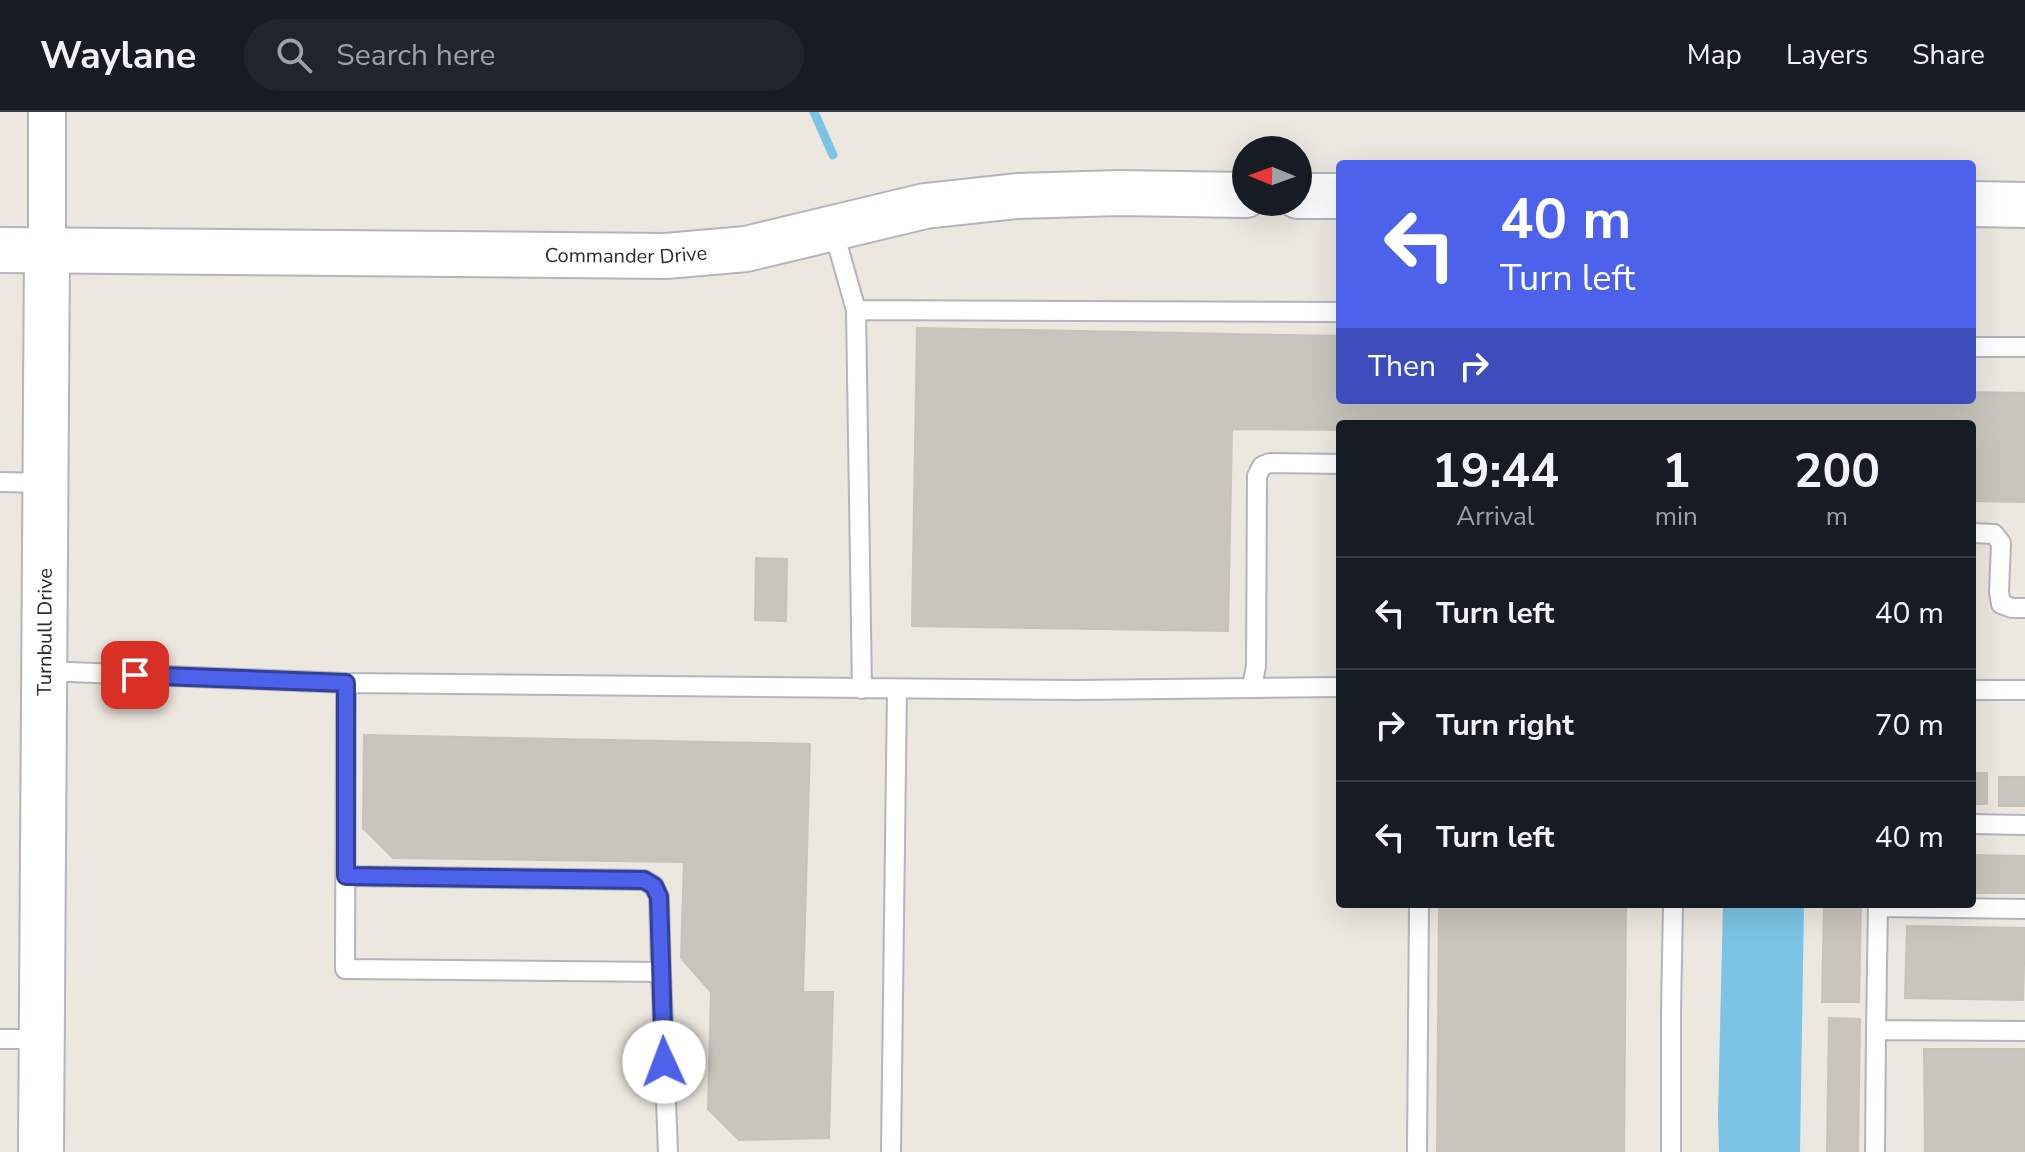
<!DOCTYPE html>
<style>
body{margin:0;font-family:"Nunito Sans",sans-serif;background:#20242c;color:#f1f3f6;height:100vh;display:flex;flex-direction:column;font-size:30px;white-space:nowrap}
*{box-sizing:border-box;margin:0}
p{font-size:26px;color:#9ea1a6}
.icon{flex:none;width:44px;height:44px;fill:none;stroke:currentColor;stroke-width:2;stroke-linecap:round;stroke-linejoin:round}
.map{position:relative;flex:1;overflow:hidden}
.details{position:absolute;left:1336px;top:308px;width:640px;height:488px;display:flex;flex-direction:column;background:#171b24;border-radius:8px;box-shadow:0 8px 32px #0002}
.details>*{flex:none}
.banner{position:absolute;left:1336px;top:48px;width:640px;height:244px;border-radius:8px;box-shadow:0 8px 32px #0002;background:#4d62eb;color:#fff;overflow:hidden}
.needle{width:52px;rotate:271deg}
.buttons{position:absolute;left:1232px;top:24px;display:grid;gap:16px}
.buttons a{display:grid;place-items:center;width:80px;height:80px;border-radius:50%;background:#171b24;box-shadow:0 8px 32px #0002;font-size:40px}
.pin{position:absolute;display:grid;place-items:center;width:68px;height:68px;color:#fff;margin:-34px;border-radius:16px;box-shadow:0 4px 12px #0006}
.me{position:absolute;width:88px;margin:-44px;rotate:358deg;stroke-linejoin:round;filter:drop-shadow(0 0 6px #0008)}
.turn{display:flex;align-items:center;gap:28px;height:168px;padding:0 32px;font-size:36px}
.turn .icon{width:104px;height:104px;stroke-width:2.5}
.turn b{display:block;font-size:56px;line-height:68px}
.then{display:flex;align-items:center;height:76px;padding:0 32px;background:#0003;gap:16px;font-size:30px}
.eta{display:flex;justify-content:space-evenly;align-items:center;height:136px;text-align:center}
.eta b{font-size:48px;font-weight:700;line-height:56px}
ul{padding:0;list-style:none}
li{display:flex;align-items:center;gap:24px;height:112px;padding:0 32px;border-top:2px solid #363941}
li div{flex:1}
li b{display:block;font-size:30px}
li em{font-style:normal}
header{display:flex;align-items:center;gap:48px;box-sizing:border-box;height:112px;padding:0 40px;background:#171b24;border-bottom:2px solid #363941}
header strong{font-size:38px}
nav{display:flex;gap:44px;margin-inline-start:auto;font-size:28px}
.search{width:560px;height:72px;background:#20242c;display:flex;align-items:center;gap:20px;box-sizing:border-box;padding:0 28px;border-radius:44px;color:#9ea1a6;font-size:30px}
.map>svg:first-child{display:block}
.water{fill:#7bc4e5}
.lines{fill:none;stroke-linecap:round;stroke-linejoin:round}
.stream{stroke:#7bc4e5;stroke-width:9}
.building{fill:#c8c5bd;stroke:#c7c3b9;stroke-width:2}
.service-casing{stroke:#b2b4be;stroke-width:22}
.minor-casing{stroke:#b2b4be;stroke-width:40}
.tertiary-casing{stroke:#b2b4be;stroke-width:48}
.service{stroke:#fff;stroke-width:18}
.minor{stroke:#fff;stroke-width:36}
.tertiary{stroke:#fff;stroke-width:44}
.route-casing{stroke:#324099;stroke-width:20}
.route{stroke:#4d62eb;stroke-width:14}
.labels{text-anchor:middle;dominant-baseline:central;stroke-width:6;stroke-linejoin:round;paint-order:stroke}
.street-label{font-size:20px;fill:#2b2b2b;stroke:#fff}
</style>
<header>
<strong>Waylane</strong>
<div class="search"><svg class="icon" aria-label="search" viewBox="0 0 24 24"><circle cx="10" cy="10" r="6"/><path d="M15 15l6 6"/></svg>Search here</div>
<nav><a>Map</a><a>Layers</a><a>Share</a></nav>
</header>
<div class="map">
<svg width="2025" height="1040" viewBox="0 0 2025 1040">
<rect width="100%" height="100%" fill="#ece7df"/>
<!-- water -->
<path class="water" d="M 1723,792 L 1804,792 L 1800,1040 L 1719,1040 L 1718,1003 Z"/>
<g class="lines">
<!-- stream -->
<path class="stream" d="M 814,0 L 833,43"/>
</g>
<!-- building -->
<path class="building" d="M 917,216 L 1340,224 L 1340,288 L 1972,288 L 1972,280 L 2025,281 L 2025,390 L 1972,389 L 1972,312 L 1340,312 L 1340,318 L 1232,317 L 1228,519 L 912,514 Z
M 756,446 L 787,447 L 786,509 L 755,508 Z
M 364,623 L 810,632 L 803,880 L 833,880 L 829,1026 L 739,1028 L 708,997 L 711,880 L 681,846 L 684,750 L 393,746 L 363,716 Z
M 1972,661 L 1987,661 L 1987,692 L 1972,692 Z
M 1999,665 L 2025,665 L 2025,694 L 1999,694 Z
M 1972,743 L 2025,744 L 2025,781 L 1972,781 Z
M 1439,792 L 1626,792 L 1624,1040 L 1437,1040 Z
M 1824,792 L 1861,792 L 1859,890 L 1822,890 Z
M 1907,814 L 2025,816 L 2023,888 L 1905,886 Z
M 1829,906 L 1860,907 L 1858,1040 L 1827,1040 Z
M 1924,937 L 2025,937 L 2025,1040 L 1925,1040 Z"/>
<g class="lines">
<defs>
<path id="service" d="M 833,117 L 856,198 L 862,577
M 856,198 L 1340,200
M 1972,235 L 2025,235
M 0,370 L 45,371
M 1972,421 L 1994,422 L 2001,431 L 1999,480 L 2001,492 L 2012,496 L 2025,496
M 45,559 L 346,571 L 345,857 L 661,860 L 668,1040
M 346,571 L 1078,578 L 1340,575
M 1252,575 L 1256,554 L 1257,364 L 1262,354 L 1270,351 L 1340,352
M 1972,578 L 2025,578
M 1972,712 L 2025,713
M 346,764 L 644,768 L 654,774 L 659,785 L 661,860
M 1878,792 L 1876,918 L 2025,919
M 1878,795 L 2025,797
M 0,927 L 42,927
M 891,1040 L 897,577
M 1417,1040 L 1419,792
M 1671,1040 L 1671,900 L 1673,792
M 1875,1040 L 1876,918"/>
<path id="minor" d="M 47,0 L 47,138"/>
<g id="tertiary">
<path d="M 1298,84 L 1340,84"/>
<path d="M 1972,92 L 2025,93"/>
<path id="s1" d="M 0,138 L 666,144 L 746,137 L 925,94 L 1017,84 L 1119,81 L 1246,83"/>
<path id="s2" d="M 41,1040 L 47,138"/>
</g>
</defs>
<!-- service casing -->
<use href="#service" class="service-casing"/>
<!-- minor casing -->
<use href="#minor" class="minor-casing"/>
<!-- tertiary casing -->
<use href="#tertiary" class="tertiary-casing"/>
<!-- service -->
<use href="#service" class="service"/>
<!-- minor -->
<use href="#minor" class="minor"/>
<!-- tertiary -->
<use href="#tertiary" class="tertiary"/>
</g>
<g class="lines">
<defs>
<path id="route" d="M 135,563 L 346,571 L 346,764 L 644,768 L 654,774 L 659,785 L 664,950"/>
</defs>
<!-- route casing -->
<use href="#route" class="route-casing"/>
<!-- route -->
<use href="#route" class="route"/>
</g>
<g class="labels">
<!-- street labels -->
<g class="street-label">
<text stroke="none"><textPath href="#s1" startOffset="626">Commander Drive</textPath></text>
<text stroke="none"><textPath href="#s2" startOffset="520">Turnbull Drive</textPath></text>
</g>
</g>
</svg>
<div class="buttons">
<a><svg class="needle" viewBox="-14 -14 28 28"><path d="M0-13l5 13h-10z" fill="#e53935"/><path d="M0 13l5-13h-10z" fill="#9ea1a6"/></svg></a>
</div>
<div class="pin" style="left:135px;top:563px;background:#d93025"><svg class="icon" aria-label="arrive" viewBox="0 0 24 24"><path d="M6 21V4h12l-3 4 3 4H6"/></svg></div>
<svg class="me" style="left:664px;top:950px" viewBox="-20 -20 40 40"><circle r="19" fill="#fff"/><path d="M0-13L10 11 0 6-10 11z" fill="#4d62eb"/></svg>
<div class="banner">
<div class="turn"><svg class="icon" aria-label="left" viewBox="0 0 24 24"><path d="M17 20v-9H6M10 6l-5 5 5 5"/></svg><div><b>40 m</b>Turn left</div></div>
<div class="then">Then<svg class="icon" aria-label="right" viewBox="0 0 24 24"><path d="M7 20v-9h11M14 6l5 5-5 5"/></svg></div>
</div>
<section class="details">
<div class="eta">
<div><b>19:44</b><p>Arrival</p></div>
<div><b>1</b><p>min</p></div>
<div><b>200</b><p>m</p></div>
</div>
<ul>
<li><svg class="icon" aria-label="left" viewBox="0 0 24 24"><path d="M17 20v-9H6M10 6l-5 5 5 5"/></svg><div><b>Turn left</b></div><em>40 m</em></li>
<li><svg class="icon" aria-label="right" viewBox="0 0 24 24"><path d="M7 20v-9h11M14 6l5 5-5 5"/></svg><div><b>Turn right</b></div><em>70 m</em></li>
<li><svg class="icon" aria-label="left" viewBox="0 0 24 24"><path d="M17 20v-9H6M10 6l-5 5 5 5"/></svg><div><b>Turn left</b></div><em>40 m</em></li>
</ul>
</section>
</div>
